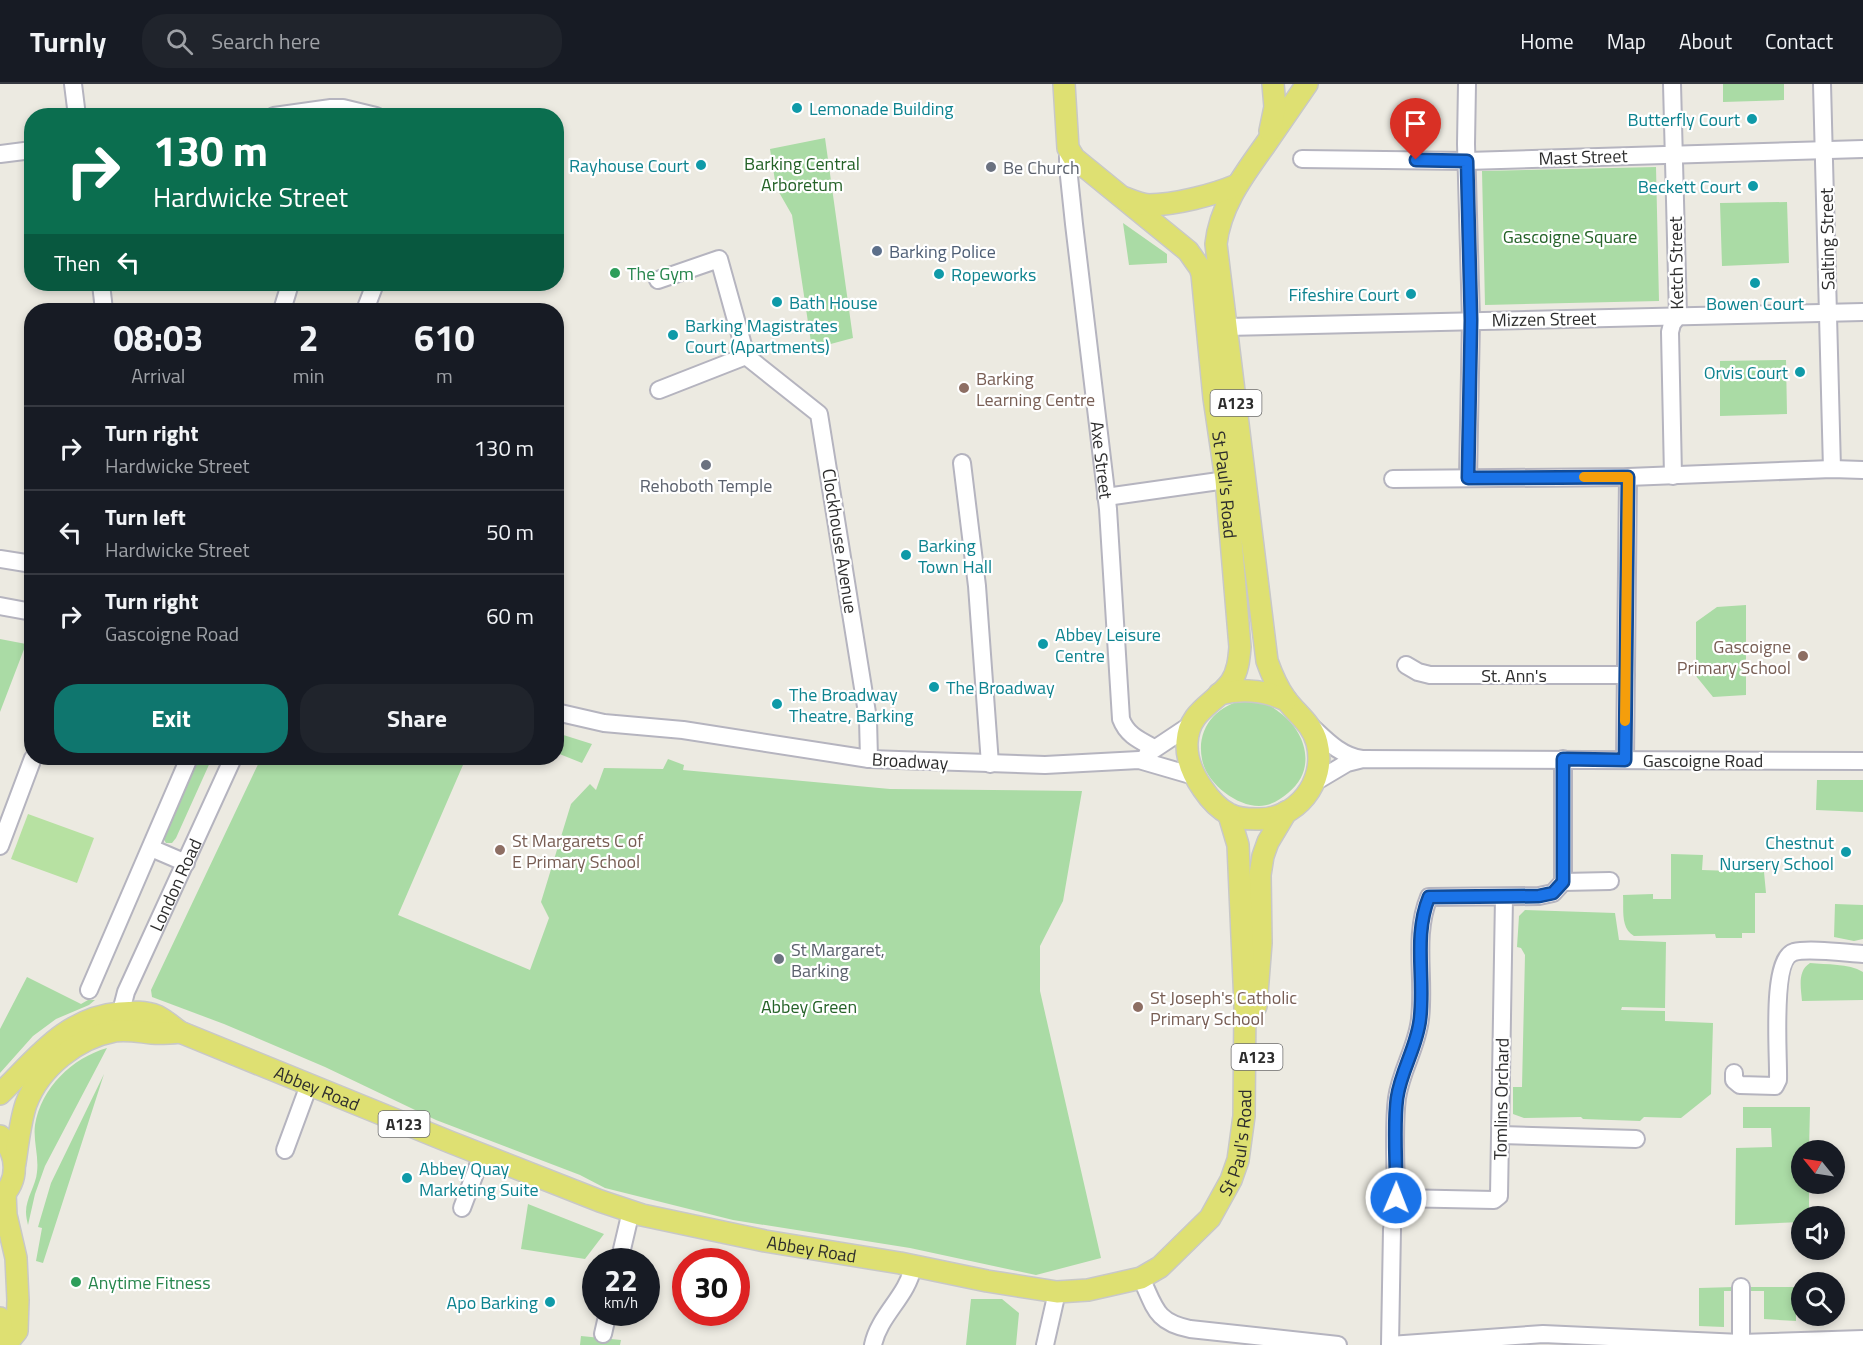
<!DOCTYPE html>
<style>
body{margin:0;font-family:"Titillium Web",sans-serif;background:#20242c;color:#f1f3f6;height:100vh;display:flex;flex-direction:column;font-size:22px;white-space:nowrap}
*{box-sizing:border-box;margin:0}
p{font-size:20px;color:#9ea1a6}
.icon{flex:none;width:33px;height:33px;fill:none;stroke:currentColor;stroke-width:2;stroke-linecap:round;stroke-linejoin:round}
.map{position:relative;flex:1;overflow:hidden}
.sheet{position:absolute;left:24px;top:219px;width:540px;height:462px;display:flex;flex-direction:column;background:#171b24;border-radius:24px;box-shadow:0 3px 9px #0003}
.sheet>*{flex:none}
.guide{position:absolute;left:24px;top:24px;width:540px;height:183px;border-radius:24px;box-shadow:0 3px 9px #0003;background:#0b6e4f;color:#fff;overflow:hidden}
.needle{width:39px;rotate:300deg}
.fabs{position:absolute;left:1791px;top:1056px;display:grid;gap:12px}
.fabs a{display:grid;place-items:center;width:54px;height:54px;border-radius:50%;background:#171b24;box-shadow:0 3px 9px #0003;font-size:30px}
.speed{position:absolute;left:582px;top:1164px;display:flex;gap:12px;font-size:30px;font-weight:700;text-align:center}
.speed>*{display:grid;place-content:center;width:78px;height:78px;border-radius:50%;background:#171b24;box-shadow:0 3px 9px #0003;line-height:1}
.speed small{font-size:15px;font-weight:400}
.speed .limit{border:9px solid #d22;background:#fff;color:#111}
.pin{position:absolute;display:grid;place-items:center;width:51px;height:51px;color:#fff;margin:-62px -26px;border-radius:50% 50% 50% 0;rotate:-45deg;box-shadow:0 0 6px #0007}
.pin .icon{rotate:45deg}
.me{position:absolute;width:66px;margin:-33px;rotate:1deg;stroke-linejoin:round;filter:drop-shadow(0 0 4px #0008)}
.turn{display:flex;align-items:center;gap:21px;height:126px;padding:0 30px;font-size:27px}
.turn .icon{width:78px;height:78px;stroke-width:2.5}
.turn b{display:block;font-size:42px;line-height:51px}
.then{display:flex;align-items:center;height:57px;padding:0 30px;background:#0003;gap:12px;font-size:22px}
.eta{display:flex;justify-content:space-evenly;align-items:center;height:102px;text-align:center}
.eta b{font-size:36px;font-weight:700;line-height:42px}
.action{display:flex;gap:12px;margin-top:auto;padding:12px 30px}
.action a{flex:1;height:69px;border-radius:24px;background:#0f766e;color:#fff;font-size:24px;font-weight:700;line-height:69px;text-align:center}
.action a+a{background:#20242c;color:#f1f3f6}
ul{padding:0;list-style:none}
li{display:flex;align-items:center;gap:18px;height:84px;padding:0 30px;border-top:2px solid #363941}
li div{flex:1}
li b{display:block;font-size:22px}
li em{font-style:normal}
header{display:flex;align-items:center;gap:36px;box-sizing:border-box;height:84px;padding:0 30px;background:#171b24;border-bottom:2px solid #363941}
header strong{font-size:28px}
nav{display:flex;gap:33px;margin-inline-start:auto;font-size:21px}
.search{width:420px;height:54px;background:#20242c;display:flex;align-items:center;gap:15px;box-sizing:border-box;padding:0 21px;border-radius:24px;color:#9ea1a6;font-size:22px}
.map>svg:first-child{display:block}
.green{fill:#aadba5}
.pitch{fill:#b7e1a2}
.lines{fill:none;stroke-linecap:round;stroke-linejoin:round}
.minor-casing{stroke:#b5b4bf;stroke-width:20}
.major-casing{stroke:#c8c8c8;stroke-width:24}
.minor{stroke:#fff;stroke-width:16}
.major{stroke:#dee072;stroke-width:21}
.route-casing{stroke:#114b97;stroke-width:15}
.route{stroke:#1a73e8;stroke-width:10}
.slow{stroke:#f59e0b;stroke-width:10}
.culture-dot{fill:#0f9aa8;stroke:#fff;stroke-width:2}
.worship-dot{fill:#6b7280;stroke:#fff;stroke-width:2}
.service-dot{fill:#5c6f8a;stroke:#fff;stroke-width:2}
.leisure-dot{fill:#2e9e5b;stroke:#fff;stroke-width:2}
.education-dot{fill:#8d6e63;stroke:#fff;stroke-width:2}
.labels{text-anchor:middle;dominant-baseline:central;stroke-width:4.5;stroke-linejoin:round;paint-order:stroke}
.shield{fill:#fff;stroke:#6c6c6c;stroke-width:1.5}
.shield-label{font-size:16px;font-weight:bold;fill:#2d2d2d}
.culture-label{font-size:18px;fill:#0d838f;stroke:#fff;text-anchor:start}
.street-label{font-size:18px;fill:#2d2d2d;stroke:#fff}
.park-label{font-size:18px;fill:#246227;stroke:#fff}
.worship-label{font-size:18px;fill:#5b616d;stroke:#fff;text-anchor:start}
.service-label{font-size:18px;fill:#4e5e75;stroke:#fff;text-anchor:start}
.leisure-label{font-size:18px;fill:#27864d;stroke:#fff;text-anchor:start}
.education-label{font-size:18px;fill:#785e54;stroke:#fff;text-anchor:start}
</style>
<header>
<strong>Turnly</strong>
<div class="search"><svg class="icon" aria-label="search" viewBox="0 0 24 24"><circle cx="10" cy="10" r="6"/><path d="M15 15l6 6"/></svg>Search here</div>
<nav><a>Home</a><a>Map</a><a>About</a><a>Contact</a></nav>
</header>
<div class="map">
<svg width="1863" height="1261" viewBox="0 0 1863 1261">
<rect width="100%" height="100%" fill="#eceae1"/>
<!-- green -->
<path class="green" d="M 1723,0 L 1784,0 L 1784,16 L 1723,18 Z
M 825,54 L 853,254 L 812,265 L 792,131 L 776,103 L 770,65 Z
M 1656,83 L 1659,217 L 1485,221 L 1482,87 Z
M 1787,118 L 1789,179 L 1722,182 L 1720,119 Z
M 1123,139 L 1167,170 L 1167,179 L 1129,181 Z
M 1786,276 L 1787,330 L 1720,332 L 1720,277 Z
M 1746,521 L 1746,611 L 1713,613 L 1696,592 L 1696,538 L 1717,523 Z
M 0,555 L 26,560 L 0,628 Z
M 1245,616 C 1251,617 1258,617 1263,619 C 1269,620 1275,625 1279,628 C 1307,648 1317,686 1288,709 C 1280,716 1270,722 1259,722 C 1236,722 1206,699 1202,675 C 1196,645 1216,621 1245,616 Z
M 557,649 L 592,660 L 582,679 L 557,669 Z
M 193,674 L 212,674 L 176,754 L 172,759 L 166,759 L 163,754 Z
M 261,674 L 466,674 L 398,831 L 530,886 L 549,834 L 541,818 L 571,720 L 590,700 L 596,706 L 604,684 L 663,685 L 668,675 L 684,681 L 683,686 L 890,705 L 1082,707 L 1063,817 L 1040,862 L 1040,907 L 1101,1174 L 1036,1191 L 910,1164 L 733,1136 L 605,1104 L 580,1091 L 436,1036 L 325,983 L 224,940 L 152,913 L 151,906 Z
M 1817,696 L 1863,696 L 1863,728 L 1816,726 Z
M 1671,770 L 1703,771 L 1702,786 L 1764,788 L 1766,809 L 1755,809 L 1755,849 L 1742,849 L 1742,854 L 1716,854 L 1715,850 L 1634,852 C 1620,844 1624,825 1623,811 L 1653,810 L 1653,815 L 1671,815 Z
M 1835,820 L 1863,821 L 1863,855 L 1854,857 L 1834,853 Z
M 1525,826 L 1615,829 L 1619,856 L 1666,858 L 1665,924 L 1622,923 L 1621,926 L 1665,927 L 1665,937 L 1713,939 L 1711,1010 L 1681,1034 L 1644,1033 L 1640,1037 L 1583,1035 L 1581,1033 L 1524,1034 L 1513,1030 L 1513,1003 L 1522,1003 L 1525,871 L 1521,864 L 1517,863 L 1519,832 Z
M 1810,879 C 1827,881 1848,879 1863,888 L 1863,916 L 1802,917 C 1801,904 1797,887 1810,879 Z
M 27,893 L 81,920 L 88,916 L 95,916 L 89,921 L 56,935 L 33,952 L 0,989 L 0,945 Z
M 107,964 L 45,1082 L 35,1110 L 28,1141 C 27,1137 26,1132 26,1128 C 26,1114 36,1101 37,1088 C 39,1072 33,1057 35,1041 C 41,1004 72,974 107,964 Z
M 104,990 L 43,1179 L 36,1177 L 42,1144 L 38,1143 L 51,1099 Z
M 1743,1023 L 1810,1023 L 1809,1066 L 1802,1066 L 1802,1100 L 1809,1100 L 1809,1132 L 1802,1132 L 1801,1138 L 1735,1141 L 1736,1064 L 1772,1063 L 1771,1044 L 1743,1044 Z
M 528,1120 L 604,1150 L 585,1175 L 521,1165 Z
M 1735,1203 L 1735,1207 L 1724,1207 L 1724,1243 L 1699,1242 L 1699,1204 Z
M 1751,1203 L 1796,1203 L 1796,1237 L 1764,1235 L 1764,1207 L 1751,1207 Z
M 971,1215 L 1002,1215 L 1019,1229 L 1016,1261 L 966,1261 Z
M 581,1252 L 621,1256 L 620,1261 L 580,1261 Z"/>
<!-- pitch -->
<path class="pitch" d="M 28,730 L 94,754 L 77,799 L 11,775 Z"/>
<g class="lines">
<defs>
<g id="minor">
<path d="M 73,0 L 77,32"/>
<path d="M 1467,0 L 1466,60 L 1471,236 L 1468,394"/>
<path d="M 1672,0 L 1678,232 L 1672,240 L 1670,248 L 1673,392"/>
<path d="M 1822,0 L 1832,385"/>
<path d="M 274,32 L 331,24 L 343,24 L 376,32"/>
<path id="s1" d="M 1068,64 L 1068,83 L 1074,140 L 1108,425 L 1121,635 C 1127,651 1139,656 1154,664"/>
<path d="M 0,70 L 32,66"/>
<path d="M 1302,75 L 1467,77 L 1863,65"/>
<path d="M 658,196 L 719,175 L 746,272 L 819,330 L 868,635 L 869,675"/>
<path d="M 101,200 L 104,226"/>
<path d="M 282,226 L 290,200"/>
<path d="M 365,226 L 375,200"/>
<path d="M 1226,243 L 1863,228"/>
<path d="M 659,306 L 746,272"/>
<path d="M 962,379 L 977,502 L 990,680"/>
<path d="M 1393,395 L 1628,393 L 1832,385 L 1863,386"/>
<path d="M 1106,413 L 1226,396"/>
<path d="M 0,475 L 32,480"/>
<path d="M 0,522 L 32,528"/>
<path d="M 1406,581 L 1418,588 L 1430,591 L 1626,591"/>
<path d="M 556,628 L 604,639 L 683,646 L 869,675 L 1045,681 L 1139,676 L 1194,692"/>
<path d="M 1312,643 C 1327,657 1341,672 1362,675"/>
<path d="M 1147,670 L 1189,642"/>
<path d="M 1625,676 L 1628,393"/>
<path d="M 1315,698 L 1347,679 L 1363,675 L 1863,677"/>
<path d="M 0,762 L 33,674"/>
<path d="M 151,764 L 186,779"/>
<path d="M 1563,798 L 1610,797"/>
<path d="M 1504,813 L 1499,1112 L 1494,1116 L 1396,1114 C 1396,1083 1393,1044 1397,1014 C 1401,986 1417,963 1420,935 C 1425,894 1413,852 1429,813 L 1539,812 L 1553,809 L 1563,798 L 1563,675"/>
<path d="M 89,906 L 189,674"/>
<path id="s2" d="M 118,939 L 126,908 L 233,674"/>
<path d="M 1734,989 L 1734,996 L 1740,1001 L 1775,1002 L 1778,996 C 1779,973 1770,875 1794,868 C 1809,864 1846,869 1863,870"/>
<path d="M 1501,1051 L 1636,1055"/>
<path d="M 285,1066 L 309,1001"/>
<path d="M 462,1124 L 482,1071"/>
<path d="M 1392,1145 L 1390,1261 L 1543,1250 L 1741,1259 L 1863,1255"/>
<path d="M 619,1178 L 631,1127"/>
<path d="M 1141,1194 C 1155,1223 1155,1238 1190,1245 L 1338,1261"/>
<path d="M 1741,1203 L 1741,1259"/>
<path d="M 603,1250 L 608,1228"/>
<path d="M 873,1261 C 879,1231 908,1212 913,1182"/>
<path d="M 1045,1261 L 1057,1208"/>
</g>
<g id="major">
<path id="s3" d="M 1064,0 L 1068,64 L 1074,74 L 1188,167 L 1200,184 L 1202,190 L 1214,314 L 1226,396 L 1240,563 C 1239,575 1238,587 1231,598 C 1214,621 1189,626 1187,658 C 1186,676 1193,691 1203,705 C 1209,714 1219,725 1229,730 C 1236,734 1247,735 1256,735 C 1296,737 1327,698 1317,659 C 1312,639 1296,630 1285,614 C 1277,603 1272,591 1267,577 L 1216,160 C 1220,122 1243,92 1265,61 C 1279,41 1293,20 1307,0"/>
<path d="M 1270,47 L 1275,23 L 1273,0"/>
<path d="M 1125,114 C 1133,117 1140,120 1148,121 C 1175,121 1213,111 1237,101"/>
<path d="M 1219,610 C 1243,604 1264,606 1286,616"/>
<path d="M 1256,922 L 1261,859 L 1260,791 L 1263,772 L 1268,758 L 1286,728"/>
<path id="s4" d="M 0,1010 C 37,974 65,934 120,929 C 133,928 145,927 157,932 C 165,936 173,943 180,948 L 450,1058 L 600,1117 L 642,1131 L 765,1157 L 900,1179 L 987,1197 L 1057,1208 L 1088,1206 L 1141,1194 L 1160,1183 L 1210,1134 L 1231,1096 L 1238,1076 L 1244,1032 L 1245,920 L 1238,761 L 1229,731"/>
<path d="M 0,1052 C 18,1069 20,1097 0,1114"/>
<path d="M 15,1079 C 18,1059 20,1038 26,1020 C 40,983 77,954 115,947 C 127,945 141,948 152,949 C 161,950 171,949 180,948"/>
<path d="M 5,1109 L 6,1131 L 16,1174 L 18,1216 L 17,1247 L 8,1258"/>
<path d="M 0,1234 L 2,1247 L 8,1261"/>
</g>
</defs>
<!-- minor casing -->
<use href="#minor" class="minor-casing"/>
<!-- major casing -->
<use href="#major" class="major-casing"/>
<!-- minor -->
<use href="#minor" class="minor"/>
<!-- major -->
<use href="#major" class="major"/>
</g>
<g class="lines">
<defs>
<path id="route" d="M 1396,1114 C 1397,1083 1393,1044 1397,1014 C 1401,986 1417,963 1420,935 C 1425,894 1413,852 1429,813 L 1539,812 L 1553,809 L 1563,798 L 1563,675 L 1625,676 L 1628,393 L 1468,394 L 1471,236 L 1467,77 L 1416,76"/>
</defs>
<!-- route casing -->
<use href="#route" class="route-casing"/>
<!-- route -->
<use href="#route" class="route"/>
<!-- slow -->
<path class="slow" d="M 1584,393 L 1628,393 L 1625,637"/>
</g>
<!-- markers -->
<g class="culture-dot">
<circle cx="797" cy="24" r="6"/>
<circle cx="1752" cy="35" r="6"/>
<circle cx="701" cy="81" r="6"/>
<circle cx="1753" cy="102" r="6"/>
<circle cx="939" cy="190" r="6"/>
<circle cx="1755" cy="199" r="6"/>
<circle cx="1411" cy="210" r="6"/>
<circle cx="777" cy="218" r="6"/>
<circle cx="673" cy="251" r="6"/>
<circle cx="1800" cy="288" r="6"/>
<circle cx="906" cy="471" r="6"/>
<circle cx="1043" cy="560" r="6"/>
<circle cx="934" cy="603" r="6"/>
<circle cx="777" cy="620" r="6"/>
<circle cx="1846" cy="768" r="6"/>
<circle cx="407" cy="1094" r="6"/>
<circle cx="550" cy="1218" r="6"/>
</g>
<g class="worship-dot">
<circle cx="991" cy="83" r="6"/>
<circle cx="706" cy="381" r="6"/>
<circle cx="779" cy="875" r="6"/>
</g>
<circle class="service-dot" cx="877" cy="167" r="6"/>
<g class="leisure-dot">
<circle cx="615" cy="189" r="6"/>
<circle cx="76" cy="1198" r="6"/>
</g>
<g class="education-dot">
<circle cx="964" cy="304" r="6"/>
<circle cx="1803" cy="572" r="6"/>
<circle cx="500" cy="766" r="6"/>
<circle cx="1138" cy="923" r="6"/>
</g>
<g class="labels">
<!-- shield labels -->
<g class="shield">
<rect x="1210.5" y="306" width="51" height="26" rx="4.5"/>
<rect x="1231.5" y="960" width="51" height="26" rx="4.5"/>
<rect x="378.5" y="1027" width="51" height="26" rx="4.5"/>
</g>
<g class="shield-label">
<text x="1236" y="319">A123</text>
<text x="1257" y="973">A123</text>
<text x="404" y="1040">A123</text>
</g>
<!-- culture labels -->
<g class="culture-label">
<text x="809" y="24">Lemonade Building</text>
<text x="1740" y="35" text-anchor="end">Butterfly Court</text>
<text x="689" y="81" text-anchor="end">Rayhouse Court</text>
<text x="1741" y="102" text-anchor="end">Beckett Court</text>
<text x="951" y="190">Ropeworks</text>
<text x="1399" y="210" text-anchor="end">Fifeshire Court</text>
<text x="789" y="218">Bath House</text>
<text x="1755" y="219" text-anchor="middle">Bowen Court</text>
<text x="685" y="241">Barking Magistrates<tspan x="685" dy="21">Court (Apartments)</tspan></text>
<text x="1788" y="288" text-anchor="end">Orvis Court</text>
<text x="918" y="461">Barking<tspan x="918" dy="21">Town Hall</tspan></text>
<text x="1055" y="550">Abbey Leisure<tspan x="1055" dy="21">Centre</tspan></text>
<text x="946" y="603">The Broadway</text>
<text x="789" y="610">The Broadway<tspan x="789" dy="21">Theatre, Barking</tspan></text>
<text x="1834" y="758" text-anchor="end">Chestnut<tspan x="1834" dy="21">Nursery School</tspan></text>
<text x="419" y="1084">Abbey Quay<tspan x="419" dy="21">Marketing Suite</tspan></text>
<text x="538" y="1218" text-anchor="end">Apo Barking</text>
</g>
<!-- street labels -->
<g class="street-label">
<text transform="translate(1583 73) rotate(-2)">Mast Street</text>
<text transform="translate(1827 155) rotate(-91)">Salting Street</text>
<text transform="translate(1676 179) rotate(-91)">Ketch Street</text>
<text transform="translate(1544 235) rotate(-1)">Mizzen Street</text>
<text stroke="none"><textPath href="#s1" startOffset="314">Axe Street</textPath></text>
<text stroke="none"><textPath href="#s3" startOffset="462">St Paul's Road</textPath></text>
<text transform="translate(840 457) rotate(81)">Clockhouse Avenue</text>
<text x="1514" y="591">St. Ann's</text>
<text x="1703" y="676">Gascoigne Road</text>
<text transform="translate(910 677) rotate(3)">Broadway</text>
<text stroke="none"><textPath href="#s2" startOffset="150">London Road</textPath></text>
<text stroke="none"><textPath href="#s4" startOffset="362">Abbey Road</textPath></text>
<text transform="translate(1501 1015) rotate(-89)">Tomlins Orchard</text>
<text stroke="none"><textPath href="#s4" startOffset="1392">St Paul's Road</textPath></text>
<text stroke="none"><textPath href="#s4" startOffset="884">Abbey Road</textPath></text>
</g>
<!-- park labels -->
<g class="park-label">
<text x="802" y="79">Barking Central<tspan x="802" dy="21">Arboretum</tspan></text>
<text x="1570" y="152">Gascoigne Square</text>
<text x="809" y="922">Abbey Green</text>
</g>
<!-- worship labels -->
<g class="worship-label">
<text x="1003" y="83">Be Church</text>
<text x="706" y="401" text-anchor="middle">Rehoboth Temple</text>
<text x="791" y="865">St Margaret,<tspan x="791" dy="21">Barking</tspan></text>
</g>
<!-- service labels -->
<g class="service-label">
<text x="889" y="167">Barking Police</text>
</g>
<!-- leisure labels -->
<g class="leisure-label">
<text x="627" y="189">The Gym</text>
<text x="88" y="1198">Anytime Fitness</text>
</g>
<!-- education labels -->
<g class="education-label">
<text x="976" y="294">Barking<tspan x="976" dy="21">Learning Centre</tspan></text>
<text x="1791" y="562" text-anchor="end">Gascoigne<tspan x="1791" dy="21">Primary School</tspan></text>
<text x="512" y="756">St Margarets C of<tspan x="512" dy="21">E Primary School</tspan></text>
<text x="1150" y="913">St Joseph's Catholic<tspan x="1150" dy="21">Primary School</tspan></text>
</g>
</g>
</svg>
<div class="fabs">
<a><svg class="needle" viewBox="-14 -14 28 28"><path d="M0-13l5 13h-10z" fill="#e53935"/><path d="M0 13l5-13h-10z" fill="#9ea1a6"/></svg></a>
<a><svg class="icon" aria-label="sound" viewBox="0 0 24 24"><path d="M4 9h4l5-4v14l-5-4H4zM17 9q2 3 0 6"/></svg></a>
<a><svg class="icon" aria-label="search" viewBox="0 0 24 24"><circle cx="10" cy="10" r="6"/><path d="M15 15l6 6"/></svg></a>
</div>
<div class="speed"><div>22<small>km/h</small></div><div class="limit">30</div></div>
<div class="pin" style="left:1416px;top:76px;background:#d93025"><svg class="icon" aria-label="arrive" viewBox="0 0 24 24"><path d="M6 21V4h12l-3 4 3 4H6"/></svg></div>
<svg class="me" style="left:1396px;top:1114px" viewBox="-20 -20 40 40"><circle r="17" fill="#1a73e8" stroke="#fff" stroke-width="3"/><path d="M0-11L8 9 0 5-8 9z" fill="#fff"/></svg>
<div class="guide">
<div class="turn"><svg class="icon" aria-label="right" viewBox="0 0 24 24"><path d="M7 20v-9h11M14 6l5 5-5 5"/></svg><div><b>130 m</b>Hardwicke Street</div></div>
<div class="then">Then<svg class="icon" aria-label="left" viewBox="0 0 24 24"><path d="M17 20v-9H6M10 6l-5 5 5 5"/></svg></div>
</div>
<section class="sheet">
<div class="eta">
<div><b>08:03</b><p>Arrival</p></div>
<div><b>2</b><p>min</p></div>
<div><b>610</b><p>m</p></div>
</div>
<ul>
<li><svg class="icon" aria-label="right" viewBox="0 0 24 24"><path d="M7 20v-9h11M14 6l5 5-5 5"/></svg><div><b>Turn right</b><p>Hardwicke Street</p></div><em>130 m</em></li>
<li><svg class="icon" aria-label="left" viewBox="0 0 24 24"><path d="M17 20v-9H6M10 6l-5 5 5 5"/></svg><div><b>Turn left</b><p>Hardwicke Street</p></div><em>50 m</em></li>
<li><svg class="icon" aria-label="right" viewBox="0 0 24 24"><path d="M7 20v-9h11M14 6l5 5-5 5"/></svg><div><b>Turn right</b><p>Gascoigne Road</p></div><em>60 m</em></li>
</ul>
<div class="action"><a>Exit</a><a>Share</a></div>
</section>
</div>
